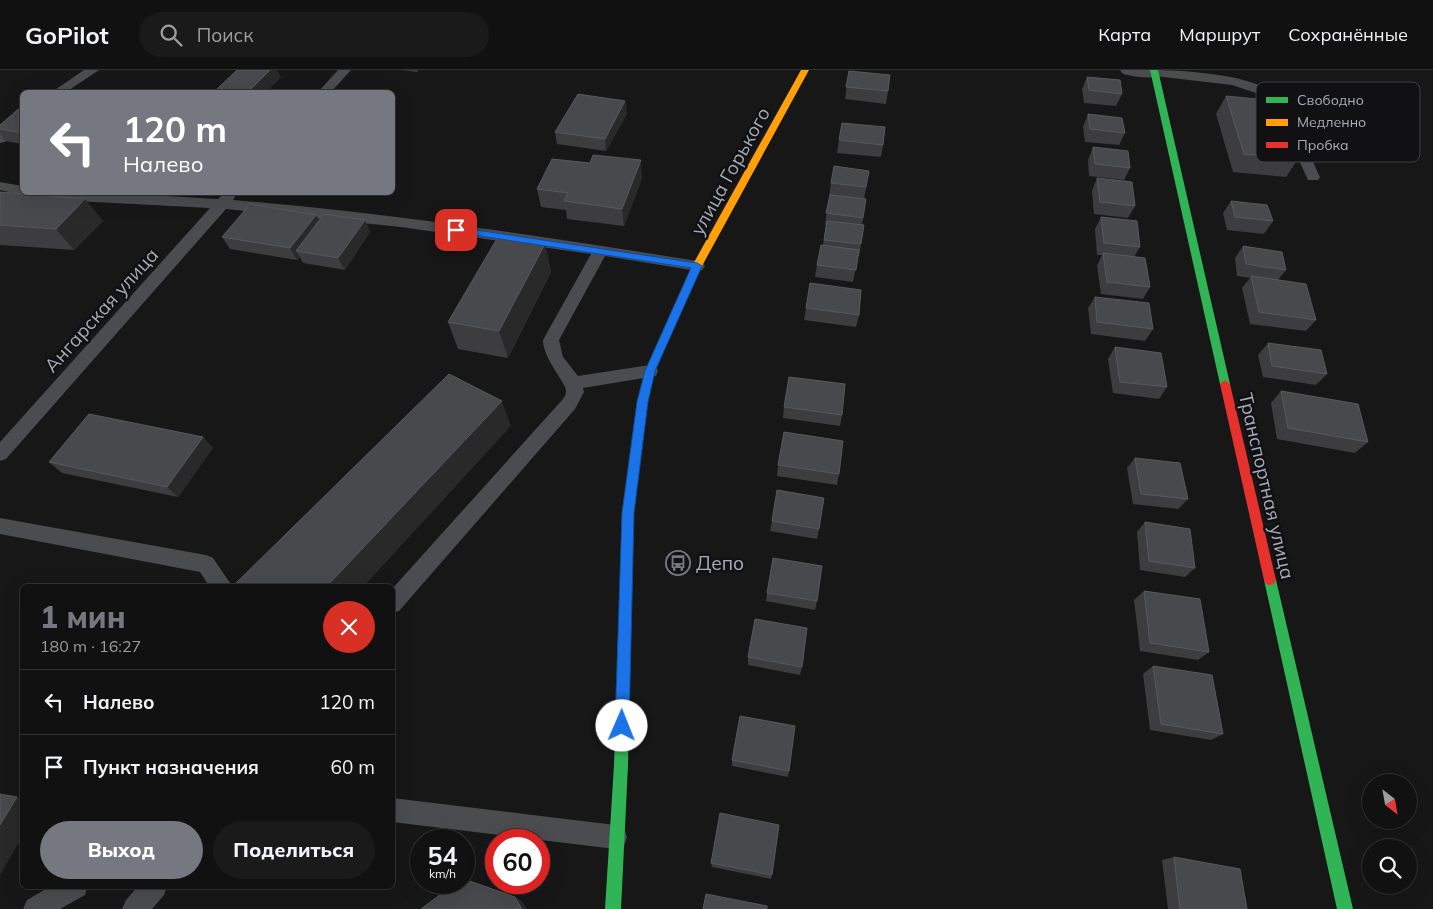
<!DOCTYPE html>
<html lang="ru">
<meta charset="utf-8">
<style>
body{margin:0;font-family:Mulish,sans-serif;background:#1a1a1a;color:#f1f3f6;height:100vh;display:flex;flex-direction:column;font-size:19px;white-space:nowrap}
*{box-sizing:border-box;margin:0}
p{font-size:16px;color:#9c9d9f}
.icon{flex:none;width:28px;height:28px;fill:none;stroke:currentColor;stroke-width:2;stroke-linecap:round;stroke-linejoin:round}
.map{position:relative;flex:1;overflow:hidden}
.side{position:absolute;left:20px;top:514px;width:375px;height:305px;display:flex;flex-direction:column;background:#111;border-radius:8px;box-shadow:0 5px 20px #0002,0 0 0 1px #303131}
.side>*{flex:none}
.hud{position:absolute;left:20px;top:20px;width:375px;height:105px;border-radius:8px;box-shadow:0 5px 20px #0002,0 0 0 1px #303131;background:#757881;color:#fff;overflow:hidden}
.needle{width:32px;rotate:149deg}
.fabs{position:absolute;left:1362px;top:704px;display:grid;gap:10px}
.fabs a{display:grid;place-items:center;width:55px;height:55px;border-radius:50%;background:#111;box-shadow:0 5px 20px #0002,0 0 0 1px #303131;font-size:25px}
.speed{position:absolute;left:410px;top:759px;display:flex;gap:10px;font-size:25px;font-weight:700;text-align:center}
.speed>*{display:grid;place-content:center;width:65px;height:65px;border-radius:50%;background:#111;box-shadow:0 5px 20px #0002,0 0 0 1px #303131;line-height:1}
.speed small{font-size:12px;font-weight:400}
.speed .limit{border:8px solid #d22;background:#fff;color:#111}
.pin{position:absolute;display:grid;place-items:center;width:42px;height:42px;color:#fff;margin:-21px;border-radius:10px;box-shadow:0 2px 8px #0006}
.me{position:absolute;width:55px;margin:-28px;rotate:1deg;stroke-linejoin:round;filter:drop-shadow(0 0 4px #0008)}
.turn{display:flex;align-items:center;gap:18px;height:105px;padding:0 20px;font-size:22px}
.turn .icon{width:65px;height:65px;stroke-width:2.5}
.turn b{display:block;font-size:35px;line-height:42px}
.round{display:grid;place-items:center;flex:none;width:52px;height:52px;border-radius:26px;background:#1a1a1a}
.overview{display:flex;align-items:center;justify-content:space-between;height:85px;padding:0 20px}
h1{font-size:30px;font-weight:800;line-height:38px;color:#757881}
.button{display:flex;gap:10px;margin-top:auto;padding:10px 20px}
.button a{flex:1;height:58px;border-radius:30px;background:#757881;color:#fff;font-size:20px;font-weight:800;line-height:58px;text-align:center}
.button a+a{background:#1a1a1a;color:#f1f3f6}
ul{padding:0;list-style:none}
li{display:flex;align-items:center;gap:15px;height:65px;padding:0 20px;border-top:1px solid #303131}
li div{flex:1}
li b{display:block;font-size:19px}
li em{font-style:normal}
header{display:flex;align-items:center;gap:30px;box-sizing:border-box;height:70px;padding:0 25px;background:#111;border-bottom:1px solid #303131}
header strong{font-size:24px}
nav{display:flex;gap:28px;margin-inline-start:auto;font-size:18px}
.search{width:350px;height:45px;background:#1a1a1a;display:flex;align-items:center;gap:12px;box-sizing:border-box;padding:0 18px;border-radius:28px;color:#9c9d9f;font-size:19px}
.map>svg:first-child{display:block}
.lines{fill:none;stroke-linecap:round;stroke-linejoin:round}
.lane{fill:#4b4c50;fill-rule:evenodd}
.street{fill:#4b4c50;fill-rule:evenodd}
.fast{fill:#30b455;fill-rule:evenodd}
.slow{fill:#ff9f0a;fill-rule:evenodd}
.jam{fill:#e5322d;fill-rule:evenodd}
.wall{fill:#3d3d40}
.shaded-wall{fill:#29292a}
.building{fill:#48494d;stroke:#57595e}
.route{fill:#1a73e8;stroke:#114b97}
.labels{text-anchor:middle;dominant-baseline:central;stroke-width:5;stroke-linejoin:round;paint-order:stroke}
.street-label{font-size:19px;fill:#a7acba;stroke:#111113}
.poi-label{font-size:19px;fill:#a7acba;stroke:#111113;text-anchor:start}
.key{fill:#111113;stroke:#3e4045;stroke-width:1}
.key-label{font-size:14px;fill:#a7acba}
</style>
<header>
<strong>GoPilot</strong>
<div class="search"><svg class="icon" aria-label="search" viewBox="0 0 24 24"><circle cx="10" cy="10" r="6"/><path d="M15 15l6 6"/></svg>Поиск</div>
<nav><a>Карта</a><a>Маршрут</a><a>Сохранённые</a></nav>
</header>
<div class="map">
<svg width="1433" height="839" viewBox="0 0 1433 839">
<rect width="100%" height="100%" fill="#171717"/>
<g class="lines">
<!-- lane -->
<path class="lane" d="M 84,0 L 99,0 L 66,22 L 52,22 Z
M 338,0 L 351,0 L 331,22 L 318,22 Z
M 1150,0 C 1180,0 1256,4 1277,26 C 1298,48 1307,80 1320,107 L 1318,110 L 1308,110 L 1282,53 L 1265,29 L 1256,23 L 1232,15 L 1155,6 L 1151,5 L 1149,2 Z
M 22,46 L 22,56 L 5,72 L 0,73 L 0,62 L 17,47 Z
M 0,112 L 22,116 L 22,122 L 27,122 L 22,125 L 0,120 Z
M 32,122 L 97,122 L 218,129 C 223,124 226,122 233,124 L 235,127 L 233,130 C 389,143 543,166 697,191 L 702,192 L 705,196 L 702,200 L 697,201 L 605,186 L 559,270 L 563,287 L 578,306 L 650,295 L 656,296 L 658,301 L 656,306 L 583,318 L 584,322 L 575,339 L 399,541 L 392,543 L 392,519 L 563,329 C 564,327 566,325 566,322 C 568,314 543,290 543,270 L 591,184 L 401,157 L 226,139 L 6,389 L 0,391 L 0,372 L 210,138 L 56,130 L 34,125 Z
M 0,448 L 206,485 L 213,488 L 230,513 L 229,516 L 209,516 L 200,502 L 0,464 Z
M 392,728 L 615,755 L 624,758 L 627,767 L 624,776 L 615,779 L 392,752 Z
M 51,816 L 88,816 L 85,825 L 60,839 L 23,839 L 27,830 Z
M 138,816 L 167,816 L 164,825 L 152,839 L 122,839 L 126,830 Z"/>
<!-- street -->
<path class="street" d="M 1120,0 L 1163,0 L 1164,2 L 1161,6 C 1150,9 1134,7 1123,4 Z"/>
<!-- fast -->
<path class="fast" d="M 1150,0 L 1158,0 L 1230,314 L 1225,318 L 1220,314 Z
M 677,237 L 682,240 L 655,301 L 647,332 L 634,443 L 628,695 L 621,839 L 605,839 L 614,695 L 622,443 L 637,332 L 645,301 L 672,240 Z
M 1270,505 L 1274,506 L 1276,510 L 1353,839 L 1337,839 L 1264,510 L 1266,506 Z"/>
<!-- slow -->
<path class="slow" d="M 801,0 L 809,0 L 702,196 L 682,240 L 677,243 L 674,242 L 672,240 L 692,196 Z"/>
<!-- jam -->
<path class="jam" d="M 1225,310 L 1230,314 L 1276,510 L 1274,514 L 1270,515 L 1266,514 L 1264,510 L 1220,314 Z"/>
</g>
<!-- wall -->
<path class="wall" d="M 401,0 L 418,0 L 417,2 Z
M 849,1 L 888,21 L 886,34 L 845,29 Z
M 281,7 L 266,22 L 218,22 L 216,20 Z
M 1087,7 L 1122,24 L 1116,36 L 1084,33 L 1082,19 Z
M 1226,26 L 1298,89 L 1286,107 L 1233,102 L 1216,44 Z
M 625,31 L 627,44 L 606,81 L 557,74 L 555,62 Z
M 22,36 L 22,74 L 5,71 L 0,64 L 0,55 Z
M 1088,44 L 1125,63 L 1119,75 L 1085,72 L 1083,57 Z
M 839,70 L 883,75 L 881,87 L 837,83 Z
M 1093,77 L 1130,98 L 1124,110 L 1089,106 L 1088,90 Z
M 869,101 L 864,129 L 863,148 L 862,155 L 861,174 L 859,187 L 858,186 L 853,212 L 815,207 L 817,195 L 823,175 L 826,155 L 825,155 L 831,113 Z
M 642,108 L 624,156 L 567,149 L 566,140 L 541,137 L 537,119 Z
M 1097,108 L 1135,136 L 1128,148 L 1094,144 L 1092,121 Z
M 0,122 L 85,129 L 103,151 L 74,180 L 0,175 Z
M 1231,131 L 1273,151 L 1264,164 L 1227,160 L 1223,143 Z
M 316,145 L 319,151 L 365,150 L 370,162 L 345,200 L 303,193 L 300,187 L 297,190 L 230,179 L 222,167 Z
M 1101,147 L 1140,177 L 1134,187 L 1150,217 L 1143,229 L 1101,224 L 1097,196 L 1102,185 L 1097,185 L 1095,159 Z
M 545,174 L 551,202 L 508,288 L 458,279 L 448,252 Z
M 1243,176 L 1286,200 L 1278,210 L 1316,250 L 1306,261 L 1250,254 L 1242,218 L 1250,208 L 1237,206 L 1235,188 Z
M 1095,227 L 1153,259 L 1145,271 L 1091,264 L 1088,238 Z
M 806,238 L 859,245 L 856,257 L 804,250 Z
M 1268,273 L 1327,304 L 1316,315 L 1263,307 L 1258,285 Z
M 1115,277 L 1167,317 L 1159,329 L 1113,323 L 1108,289 Z
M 1281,321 L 1368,372 L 1355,383 L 1277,369 L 1271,333 Z
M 784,337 L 842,345 L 840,356 L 783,348 Z
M 203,367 L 213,378 L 178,427 L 62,403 L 49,392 Z
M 1135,388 L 1188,429 L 1178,439 L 1133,434 L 1127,398 Z
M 778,395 L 839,404 L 837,415 L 777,406 Z
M 772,451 L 819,459 L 817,469 L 770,461 Z
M 1145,452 L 1195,498 L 1185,507 L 1140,500 L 1137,462 Z
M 1144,521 L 1209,582 L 1198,590 L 1140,581 L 1134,530 Z
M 767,523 L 817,531 L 815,540 L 766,531 Z
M 748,587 L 802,597 L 800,605 L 748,595 Z
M 1153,596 L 1223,664 L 1211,670 L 1150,660 L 1143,604 Z
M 732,690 L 789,701 L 788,707 L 732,696 Z
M 1174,787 L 1247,839 L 1168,839 L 1162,790 Z
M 711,793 L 772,805 L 771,809 L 712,797 Z"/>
<!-- shaded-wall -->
<path class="shaded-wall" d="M 270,0 L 277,0 L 281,7 L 266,22 L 248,22 Z
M 625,31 L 627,44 L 606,81 L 605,69 Z
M 641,90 L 642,108 L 624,156 L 622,139 Z
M 85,129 L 103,151 L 74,180 L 56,159 Z
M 316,145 L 322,157 L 296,181 L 300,187 L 297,190 L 290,178 Z
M 365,150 L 370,162 L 345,200 L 338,188 Z
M 545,174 L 551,202 L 508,288 L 499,261 Z
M 502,331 L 511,356 L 364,516 L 327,516 Z
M 203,367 L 213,378 L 178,427 L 167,417 Z
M 17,727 L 22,729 L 22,767 L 0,805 L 0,755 Z
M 515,827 L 522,831 L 527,839 L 522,839 Z"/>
<!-- building -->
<path class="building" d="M 237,0 L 270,0 L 248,22 L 232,22 L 216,20 Z
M 849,1 L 890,5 L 888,21 L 846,17 Z
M 1087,7 L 1120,10 L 1122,24 L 1089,20 Z
M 578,24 L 625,31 L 605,69 L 555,62 Z
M 1226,26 L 1277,31 L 1298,89 L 1244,84 Z
M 22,36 L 22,63 L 0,59 L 0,55 Z
M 1088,44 L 1122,48 L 1125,63 L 1090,59 Z
M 842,53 L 885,57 L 883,75 L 839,70 Z
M 1093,77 L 1128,81 L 1130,98 L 1095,94 Z
M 593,85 L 641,90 L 622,139 L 564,131 L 568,123 L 537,119 L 552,89 L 590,93 Z
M 834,96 L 869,101 L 866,117 L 831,113 Z
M 1097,108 L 1132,112 L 1135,136 L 1100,132 Z
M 0,122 L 85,129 L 56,159 L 0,155 Z
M 830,125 L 866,129 L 863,148 L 826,143 Z
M 1231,131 L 1267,135 L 1273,151 L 1235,147 Z
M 250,134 L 316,145 L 290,178 L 222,167 Z
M 324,144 L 365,150 L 338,188 L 296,181 Z
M 1101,147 L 1137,151 L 1140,177 L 1104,173 Z
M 827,151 L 864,155 L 861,174 L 824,170 Z
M 498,167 L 545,174 L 499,261 L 448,252 Z
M 821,175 L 859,180 L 856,200 L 817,195 Z
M 1243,176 L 1282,182 L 1286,200 L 1246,194 Z
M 1103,183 L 1145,188 L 1150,217 L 1107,212 Z
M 1251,206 L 1306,214 L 1316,250 L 1259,242 Z
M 810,213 L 861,220 L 859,245 L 806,238 Z
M 1095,227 L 1149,233 L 1153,259 L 1097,252 Z
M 1268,273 L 1321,280 L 1327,304 L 1272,296 Z
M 1115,277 L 1161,283 L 1167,317 L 1120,312 Z
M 449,304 L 502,331 L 327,516 L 233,516 Z
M 789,307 L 845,314 L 842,345 L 784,337 Z
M 1281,321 L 1358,334 L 1368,372 L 1288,358 Z
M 89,344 L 203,367 L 167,417 L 49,392 Z
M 784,362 L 843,371 L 839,404 L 778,395 Z
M 1135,388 L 1180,393 L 1188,429 L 1141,424 Z
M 777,420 L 824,428 L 819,459 L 772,451 Z
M 1145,452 L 1190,459 L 1195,498 L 1149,491 Z
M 773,488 L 822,496 L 817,531 L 767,523 Z
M 1144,521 L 1200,529 L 1209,582 L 1150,573 Z
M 755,549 L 807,558 L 802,597 L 748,587 Z
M 1153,596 L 1212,605 L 1223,664 L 1161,654 Z
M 740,646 L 795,656 L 789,701 L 732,690 Z
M 0,724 L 17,727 L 0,755 Z
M 720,743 L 779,755 L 772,805 L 711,793 Z
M 1174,787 L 1240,799 L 1247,839 L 1180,839 Z
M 464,809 L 515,827 L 522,839 L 421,839 L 457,812 L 464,812 Z
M 706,824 L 767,836 L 767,839 L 703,839 Z"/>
<!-- route -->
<path class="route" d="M 456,157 L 697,193 L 702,196 L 655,301 L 648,332 L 634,443 L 629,656 L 627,661 L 622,663 L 617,661 L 615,656 L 622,443 L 637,332 L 645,301 L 691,198 L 453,162 L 451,160 Z"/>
<!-- icons -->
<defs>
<symbol id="bus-ring" viewBox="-11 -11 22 22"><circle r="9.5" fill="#111113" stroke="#757881" stroke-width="1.5"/><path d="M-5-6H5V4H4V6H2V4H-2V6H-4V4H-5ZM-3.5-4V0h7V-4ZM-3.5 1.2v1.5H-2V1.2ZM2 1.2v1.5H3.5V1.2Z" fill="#757881"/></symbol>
</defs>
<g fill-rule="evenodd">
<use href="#bus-ring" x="664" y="479" width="28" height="28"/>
</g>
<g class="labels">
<!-- street labels -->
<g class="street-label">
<text transform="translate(730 101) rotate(-61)">улица Горького</text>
<text transform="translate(101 240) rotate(-48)">Ангарская улица</text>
<text transform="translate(1267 416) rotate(77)">Транспортная улица</text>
</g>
<!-- poi labels -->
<g class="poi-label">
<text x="696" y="493">Депо</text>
</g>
</g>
<!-- legend -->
<rect x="1256" y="12" width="164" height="80" rx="8" class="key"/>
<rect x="1266" y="27" width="22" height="6" fill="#30b455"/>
<rect x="1266" y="49" width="22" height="7" fill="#ff9f0a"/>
<rect x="1266" y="72" width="22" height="6" fill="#e5322d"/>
<g class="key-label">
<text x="1297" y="35">Свободно</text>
<text x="1297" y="57">Медленно</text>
<text x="1297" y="80">Пробка</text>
</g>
</svg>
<div class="fabs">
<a><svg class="needle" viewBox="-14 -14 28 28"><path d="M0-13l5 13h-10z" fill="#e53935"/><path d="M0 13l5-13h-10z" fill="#9c9d9f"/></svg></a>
<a><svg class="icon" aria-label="search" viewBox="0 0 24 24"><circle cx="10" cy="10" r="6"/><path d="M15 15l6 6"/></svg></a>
</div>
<div class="speed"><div>54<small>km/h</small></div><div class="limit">60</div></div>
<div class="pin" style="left:456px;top:160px;background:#d93025"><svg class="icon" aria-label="arrive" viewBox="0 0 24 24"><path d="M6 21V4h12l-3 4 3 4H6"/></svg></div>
<svg class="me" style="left:622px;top:656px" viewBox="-20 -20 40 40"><circle r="19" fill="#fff"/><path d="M0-13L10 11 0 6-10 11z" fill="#1a73e8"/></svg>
<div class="hud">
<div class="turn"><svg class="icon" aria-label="left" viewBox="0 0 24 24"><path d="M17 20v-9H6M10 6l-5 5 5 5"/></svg><div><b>120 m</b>Налево</div></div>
</div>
<section class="side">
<div class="overview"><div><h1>1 мин</h1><p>180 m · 16:27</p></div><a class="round" style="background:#d93025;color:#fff"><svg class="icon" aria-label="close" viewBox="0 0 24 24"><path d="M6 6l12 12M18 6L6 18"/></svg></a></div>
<ul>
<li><svg class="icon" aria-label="left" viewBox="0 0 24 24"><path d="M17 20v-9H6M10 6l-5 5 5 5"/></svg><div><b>Налево</b></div><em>120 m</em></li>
<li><svg class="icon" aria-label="arrive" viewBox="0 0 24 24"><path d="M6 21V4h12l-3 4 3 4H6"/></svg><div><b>Пункт назначения</b></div><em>60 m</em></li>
</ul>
<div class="button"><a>Выход</a><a>Поделиться</a></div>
</section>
</div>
